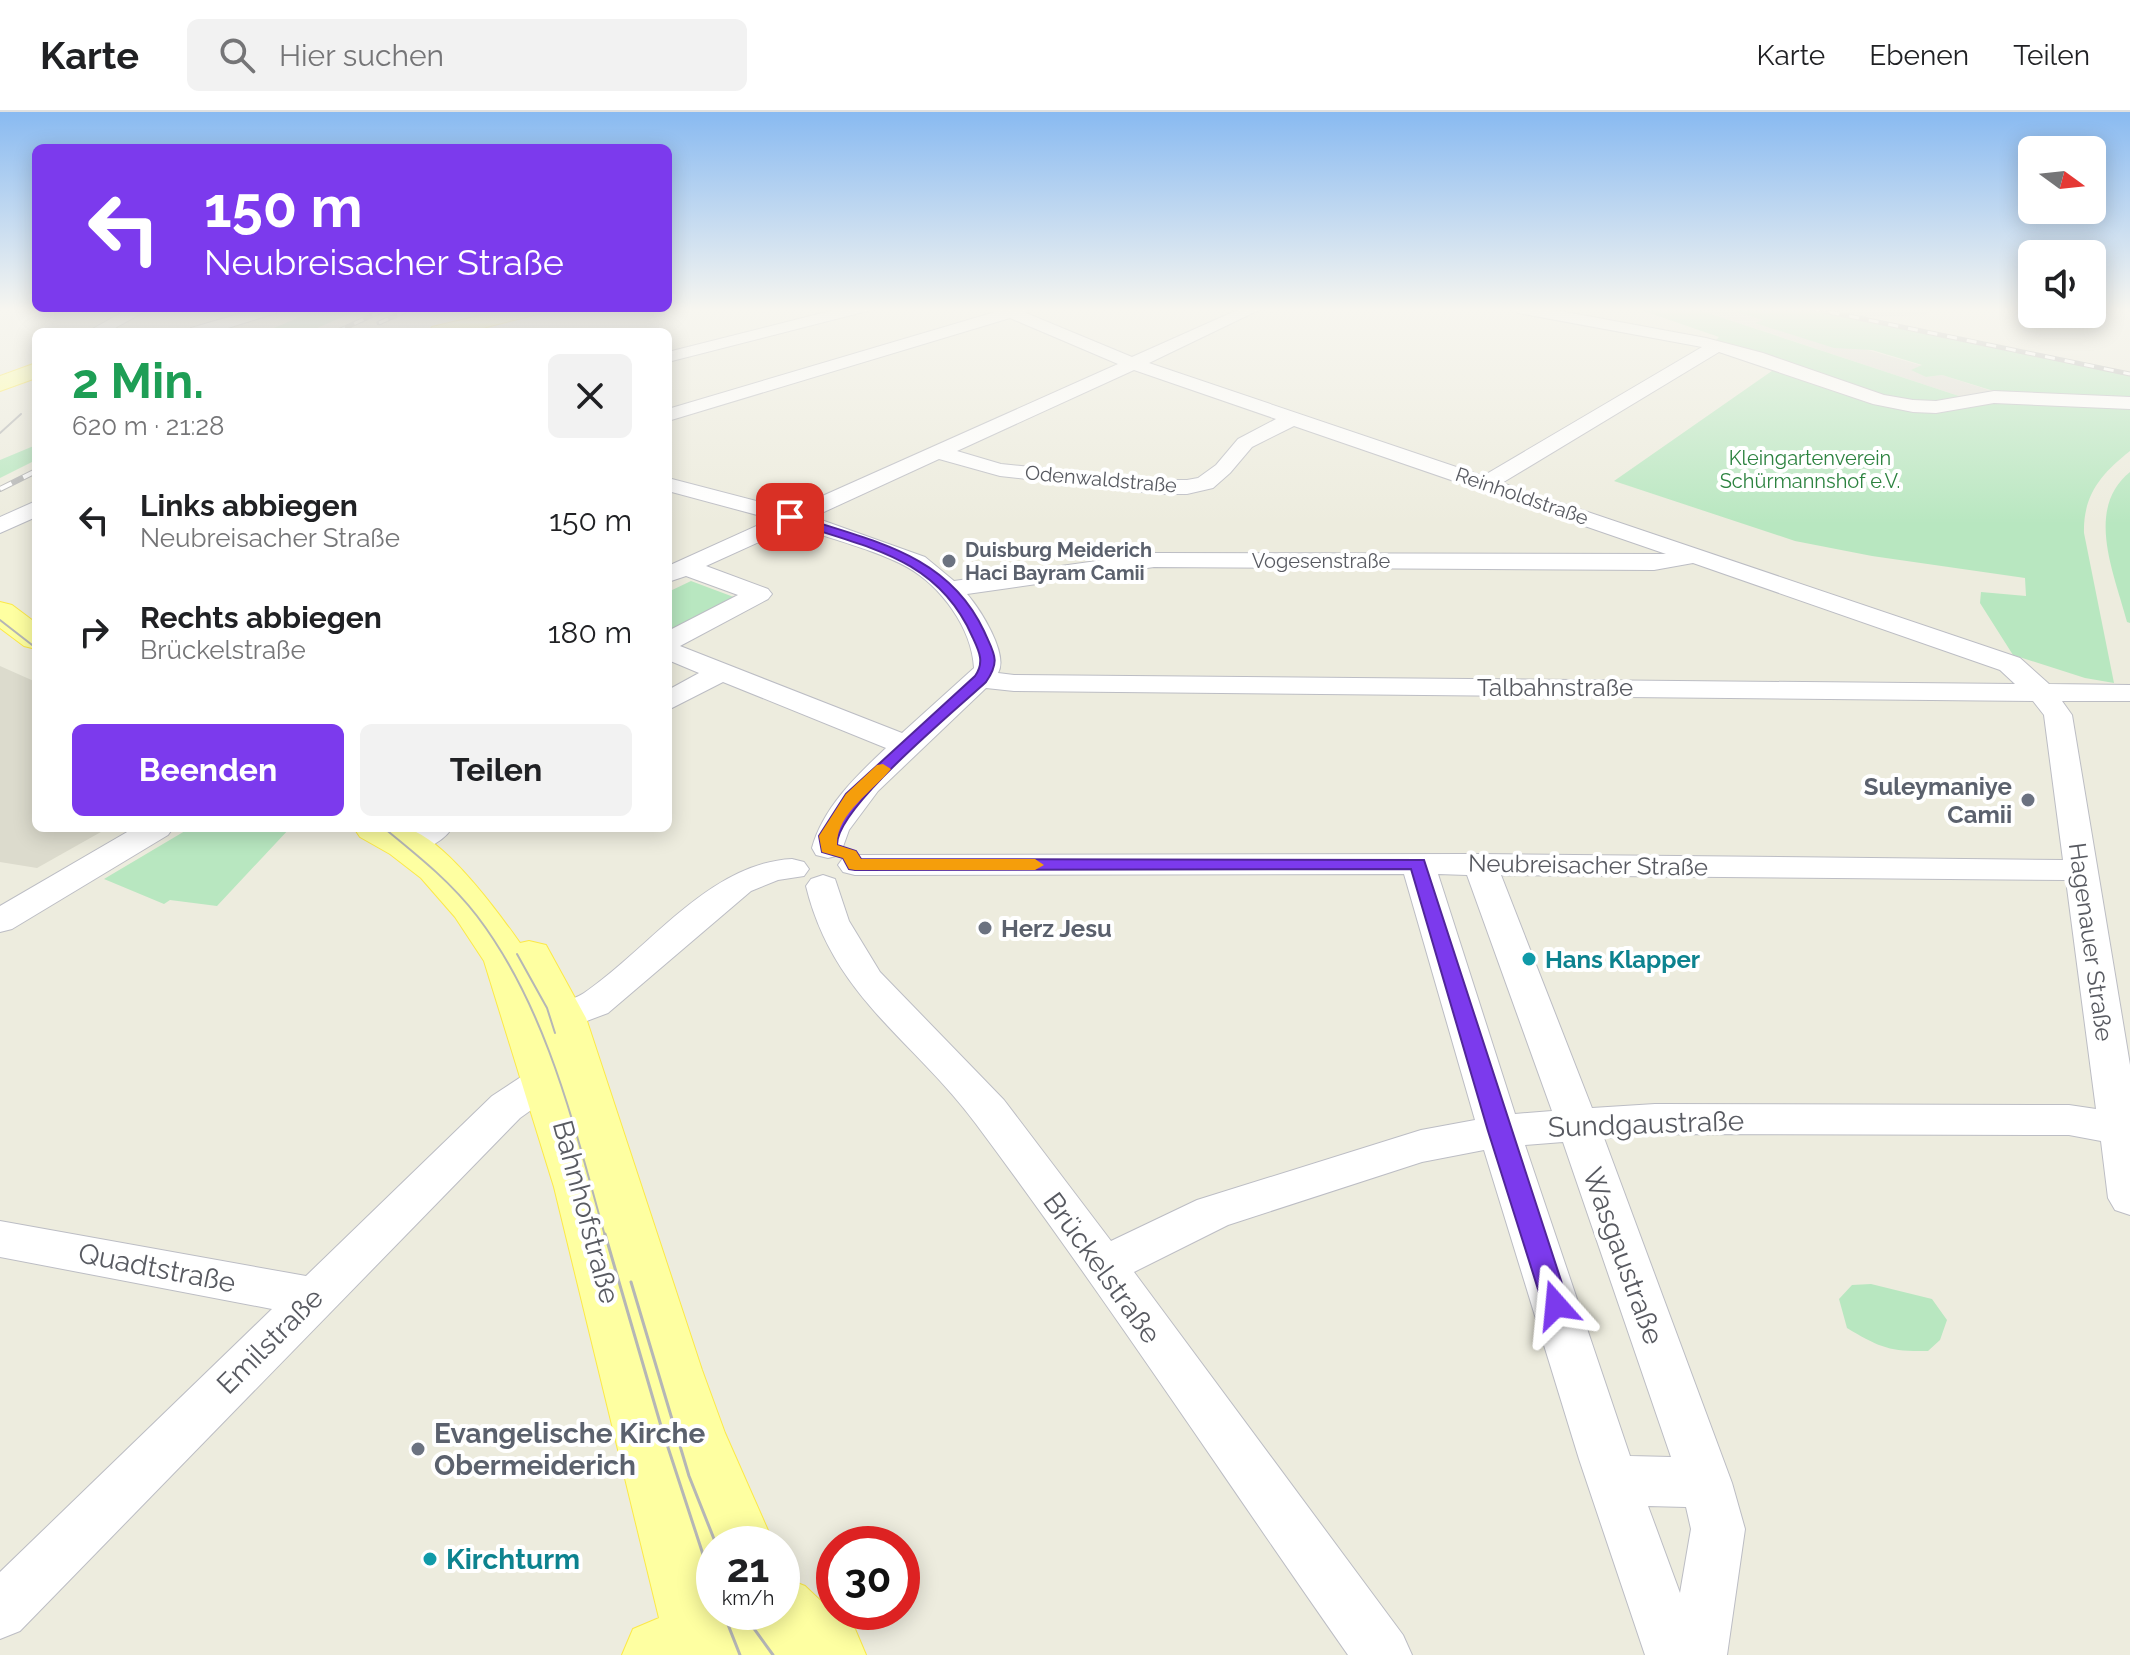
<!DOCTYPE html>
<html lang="de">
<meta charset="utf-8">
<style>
body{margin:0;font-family:Raleway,sans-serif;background:#f2f2f2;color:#202124;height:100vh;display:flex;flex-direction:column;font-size:30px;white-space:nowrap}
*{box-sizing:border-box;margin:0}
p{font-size:26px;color:#757577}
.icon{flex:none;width:44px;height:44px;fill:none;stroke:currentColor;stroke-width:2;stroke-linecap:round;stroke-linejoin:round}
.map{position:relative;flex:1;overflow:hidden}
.panel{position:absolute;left:32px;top:216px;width:640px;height:504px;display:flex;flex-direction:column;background:#fff;border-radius:12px;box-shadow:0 4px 20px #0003}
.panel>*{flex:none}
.top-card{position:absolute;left:32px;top:32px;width:640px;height:168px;border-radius:12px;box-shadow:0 4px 20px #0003;background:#7c3aed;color:#fff;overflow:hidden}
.needle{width:52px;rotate:105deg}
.buttons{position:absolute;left:2018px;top:24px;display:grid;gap:16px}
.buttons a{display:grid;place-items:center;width:88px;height:88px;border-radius:12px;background:#fff;box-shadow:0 4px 20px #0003;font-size:40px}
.speed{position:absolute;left:696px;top:1414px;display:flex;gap:16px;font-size:40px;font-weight:700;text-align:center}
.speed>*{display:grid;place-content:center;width:104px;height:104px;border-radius:50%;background:#fff;box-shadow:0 4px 20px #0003;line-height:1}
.speed small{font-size:20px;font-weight:400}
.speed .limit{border:12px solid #d22;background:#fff;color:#111}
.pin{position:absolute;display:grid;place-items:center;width:68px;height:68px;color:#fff;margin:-34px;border-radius:16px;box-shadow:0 4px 12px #0006}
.me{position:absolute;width:88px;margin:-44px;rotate:342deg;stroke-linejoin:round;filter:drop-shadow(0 0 6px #0008)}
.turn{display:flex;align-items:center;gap:28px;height:168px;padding:0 40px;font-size:36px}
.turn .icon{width:104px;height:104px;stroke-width:2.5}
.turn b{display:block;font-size:56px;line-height:68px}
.round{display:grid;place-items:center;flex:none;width:84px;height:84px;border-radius:12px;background:#f2f2f2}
.headline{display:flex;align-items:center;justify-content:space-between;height:136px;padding:0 40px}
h1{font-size:48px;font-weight:700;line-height:60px;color:#1e9e55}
.button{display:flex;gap:16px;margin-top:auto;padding:16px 40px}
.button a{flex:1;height:92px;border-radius:12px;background:#7c3aed;color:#fff;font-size:32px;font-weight:700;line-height:92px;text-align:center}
.button a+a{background:#f2f2f2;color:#202124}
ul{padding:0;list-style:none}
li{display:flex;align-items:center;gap:24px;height:112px;padding:0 40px}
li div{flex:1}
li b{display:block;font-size:30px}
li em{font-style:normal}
header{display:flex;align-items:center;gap:48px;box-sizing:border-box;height:112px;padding:0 40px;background:#fff;border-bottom:2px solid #e0e0e0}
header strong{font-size:38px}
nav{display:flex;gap:44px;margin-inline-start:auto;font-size:28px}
.search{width:560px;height:72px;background:#f2f2f2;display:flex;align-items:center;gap:20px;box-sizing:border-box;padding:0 28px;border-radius:12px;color:#757577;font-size:30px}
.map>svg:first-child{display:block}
.industrial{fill:#dfded6}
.education{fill:#dcdbcd}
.green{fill:#b8e7c0}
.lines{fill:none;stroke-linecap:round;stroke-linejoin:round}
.stream{stroke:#9cc2ff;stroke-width:4}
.minor-casing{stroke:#bcbdc4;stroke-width:2}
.major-casing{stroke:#fce948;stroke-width:2}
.minor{fill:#fff;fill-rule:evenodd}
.major{fill:#feffa1;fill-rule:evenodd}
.tram-far1{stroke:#b5b6b6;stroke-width:2}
.tram{stroke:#b5b6b6;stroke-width:3}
.rail-far1-casing{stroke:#b5b6b6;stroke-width:5}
.rail-casing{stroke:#b5b6b6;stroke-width:6}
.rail-far1{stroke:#fff;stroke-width:3;stroke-dasharray:10;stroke-linecap:butt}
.rail{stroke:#fff;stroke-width:4;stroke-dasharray:13;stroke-linecap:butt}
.route{fill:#7c3aed;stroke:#51269a;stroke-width:2}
.slow{fill:#f59e0b}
.worship-dot{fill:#6b7280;stroke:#fff;stroke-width:3}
.culture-dot{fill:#0f9aa8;stroke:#fff;stroke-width:3}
.labels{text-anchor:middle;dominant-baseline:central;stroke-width:8;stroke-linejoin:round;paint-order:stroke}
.far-park-label{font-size:20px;fill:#2d8340;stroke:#fff}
.far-street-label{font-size:20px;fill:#585a61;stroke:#fff}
.far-worship-label{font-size:20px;font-weight:bold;fill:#5b616d;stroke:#fff;text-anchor:start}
.street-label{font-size:24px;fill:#585a61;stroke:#fff}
.worship-label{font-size:24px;font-weight:bold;fill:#5b616d;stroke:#fff;text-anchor:end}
.culture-label{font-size:24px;font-weight:bold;fill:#0d838f;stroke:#fff;text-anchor:start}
.near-street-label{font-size:28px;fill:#585a61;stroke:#fff}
.near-worship-label{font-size:28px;font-weight:bold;fill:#5b616d;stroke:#fff;text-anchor:start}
.near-culture-label{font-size:28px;font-weight:bold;fill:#0d838f;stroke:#fff;text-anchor:start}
</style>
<header>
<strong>Karte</strong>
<div class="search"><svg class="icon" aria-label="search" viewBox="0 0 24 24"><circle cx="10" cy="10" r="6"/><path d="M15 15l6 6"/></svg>Hier suchen</div>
<nav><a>Karte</a><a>Ebenen</a><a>Teilen</a></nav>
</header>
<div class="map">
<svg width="2130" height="1543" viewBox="0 0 2130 1543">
<rect width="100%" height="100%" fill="#edecde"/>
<!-- industrial -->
<path class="industrial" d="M 1694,196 L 1933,196 L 1926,203 L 1768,209 L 1923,254 L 1912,258 L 1926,265 L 1942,263 L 1998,281 L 1965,286 Z"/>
<!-- education -->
<path class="education" d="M 0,554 L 36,570 L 36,716 L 108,716 L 37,756 L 0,750 Z"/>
<!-- green -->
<path class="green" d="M 322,196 L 363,196 L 308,220 L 264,220 Z
M 1635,196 L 1693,196 L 1965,286 L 1911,292 L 1713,231 L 1719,225 Z
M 1726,196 L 1804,196 L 2130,263 L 2130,289 L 2000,281 L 1942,263 L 1926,265 L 1911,258 L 1922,253 L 1872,238 L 1834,236 L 1755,211 L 1763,208 Z
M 1779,254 L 1893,294 L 1974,290 L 2130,293 L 2130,339 C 2101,362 2083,383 2084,421 L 2114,571 L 2085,566 L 2013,543 L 1980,491 L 1981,480 L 2026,484 L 2025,466 L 1872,444 L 1795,429 L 1614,369 Z
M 36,333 L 36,348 L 0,366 L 0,348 Z
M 2130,360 L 2130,511 L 2127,510 C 2115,463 2084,397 2130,360 Z
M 691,469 L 739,487 L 668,523 L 668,480 Z
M 190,716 L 290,716 L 217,794 L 170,788 L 164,792 L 104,767 Z
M 1871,1172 L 1932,1187 L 1947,1208 L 1940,1228 L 1928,1239 C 1889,1240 1879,1235 1847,1216 L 1839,1187 L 1852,1173 Z"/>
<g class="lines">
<!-- stream -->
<path class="stream" d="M 2126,196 L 2130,198"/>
<defs>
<path id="minor" d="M 130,196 L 151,196 L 108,220 L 87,220 Z
M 259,196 L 278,198 L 276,201 L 215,220 L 189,220 L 191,216 Z
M 842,196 L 869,196 L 867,199 L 668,250 L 668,240 Z
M 991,196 L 1031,196 L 1026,201 L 1132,245 L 1242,196 L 1263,196 L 1149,251 L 1483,364 L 1702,235 L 1518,201 L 1510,196 L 1544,196 L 1706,226 L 1763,241 L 1884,283 L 1913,288 L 1936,289 L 1994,279 L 2130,285 L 2130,297 L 1994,291 L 1936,301 L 1913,300 L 1873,292 L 1719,240 L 1502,371 L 2020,546 L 2049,572 L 2130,573 L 2130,589 L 2062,589 L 2072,603 L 2130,953 L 2130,1103 L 2115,1098 L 2108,1086 L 2101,1029 L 2069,1023 L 1655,1022 L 1604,1026 L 1732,1371 L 1745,1417 L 1727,1543 L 1645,1543 L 1579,1347 L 1484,1038 L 1422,1050 L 1228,1113 L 1134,1160 L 1403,1523 L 1412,1543 L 1348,1543 C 1224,1366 1105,1185 976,1012 C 913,927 833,885 806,774 L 811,767 L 823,763 L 835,767 L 849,809 L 880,860 L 1004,988 L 1111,1129 L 1197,1088 L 1421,1018 L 1475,1008 L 1404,762 L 855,763 L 843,760 L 838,753 L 843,746 L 855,743 L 1480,742 L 2063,748 L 2044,603 L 2033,589 L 1014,579 L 986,576 L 878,679 L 849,718 L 840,743 L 828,746 L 816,743 L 812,736 C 823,696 856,664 886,636 L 723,570 L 668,598 L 668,578 L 699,561 L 668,548 L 668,519 L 738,483 L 686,464 L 668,470 L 668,454 L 772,407 L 668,379 L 668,366 L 791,398 L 1118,252 L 1010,206 L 668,309 L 668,297 L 995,200 ZM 1134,258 L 1276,307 L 1238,327 L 1216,353 L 1198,366 L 1187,368 L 1160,368 L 1001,352 L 957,339 ZM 1294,314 L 1666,442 L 1154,441 L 954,469 L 925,445 L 813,405 L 939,347 L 1000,364 L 1160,382 L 1187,382 L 1213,376 L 1230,361 L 1252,335 ZM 794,414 C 828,426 876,438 907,455 C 941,474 972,516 974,556 L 902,621 L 680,534 L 768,487 L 772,482 L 768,477 L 706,454 ZM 1693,451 L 2000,558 L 2015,572 L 1014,563 L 998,561 C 1009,542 980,497 967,482 L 1154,455 L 1654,458 ZM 1438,762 L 1467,763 L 1552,999 L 1515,1002 ZM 1501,763 L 2066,768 L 2096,997 L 2069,993 L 1655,992 L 1592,996 ZM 1563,1030 L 1671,1345 L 1630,1344 L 1525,1033 ZM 1648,1394 L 1686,1395 L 1691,1417 L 1680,1481 Z
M 36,389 L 36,405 L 0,421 L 0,405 Z
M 134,716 L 173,716 L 168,723 L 12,817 L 0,820 L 0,794 Z
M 412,716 L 452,716 C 441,733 413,745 393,740 L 389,733 L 393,726 Z
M 792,747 L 804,750 L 809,757 L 804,764 L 778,768 L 751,779 L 608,901 L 539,927 L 525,923 L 520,914 C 532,893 564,894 584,881 C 649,837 709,751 792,747 Z
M 566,948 L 580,952 L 586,962 L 580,972 L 555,981 L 520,1006 L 20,1519 L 0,1527 L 0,1460 L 272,1197 L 0,1145 L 0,1109 L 306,1164 L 492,984 L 527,961 Z"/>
<path id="major" d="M 512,196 L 548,196 L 545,200 L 467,220 L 429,220 L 432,215 Z
M 36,251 L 36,266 L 0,279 L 0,264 Z
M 0,490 L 12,493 L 36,511 L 36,537 L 24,534 L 0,516 Z
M 354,716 C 370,716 390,713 405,716 C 443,724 498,800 520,831 L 529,829 L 546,833 L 586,906 L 702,1258 L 725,1321 L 774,1432 L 714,1432 L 714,1500 L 782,1500 L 782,1465 L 805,1474 L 845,1512 L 855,1517 L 866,1543 L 622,1543 L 633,1517 L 659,1506 L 554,1075 L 484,849 L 455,805 L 421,766 L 390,742 L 360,725 Z"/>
</defs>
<!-- minor casing -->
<use href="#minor" class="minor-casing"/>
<!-- major casing -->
<use href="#major" class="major-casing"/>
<!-- minor -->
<use href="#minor" class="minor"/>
<!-- major -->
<use href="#major" class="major"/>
<!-- tram-far1 -->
<path class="tram-far1" d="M 0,321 L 21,302
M 0,508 L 36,536
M 384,716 C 417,743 450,769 477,804 C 547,896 574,1014 605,1124
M 517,842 L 547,896 L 555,921"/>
<!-- tram -->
<path class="tram" d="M 605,1122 L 661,1314 L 714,1476
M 631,1170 L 689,1364 L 716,1432
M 723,1500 L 740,1543
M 742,1500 L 773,1543"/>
<defs>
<path id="rail-far1" d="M 1810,196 L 2130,262
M 379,211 L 412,196
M 336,220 L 388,196"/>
<path id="rail" d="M 0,377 L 36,359"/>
</defs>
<!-- rail-far1 casing -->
<use href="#rail-far1" class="rail-far1-casing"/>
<!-- rail casing -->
<use href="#rail" class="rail-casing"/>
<!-- rail-far1 -->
<use href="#rail-far1" class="rail-far1"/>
<!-- rail -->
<use href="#rail" class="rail"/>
</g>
<!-- sky -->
<linearGradient id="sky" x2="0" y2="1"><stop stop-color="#89baf1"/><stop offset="0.48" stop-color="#f7f6f0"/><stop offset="1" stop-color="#f7f6f0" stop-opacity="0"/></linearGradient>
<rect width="2130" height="412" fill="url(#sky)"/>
<!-- route -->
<path class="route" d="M 786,403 L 794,403 C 870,429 947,440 984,519 C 994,542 1001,548 986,570 C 955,599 836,696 837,733 L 856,739 L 861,747 L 1424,748 L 1569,1193 L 1565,1201 L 1556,1204 L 1547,1201 L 1543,1193 L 1488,1019 L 1411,757 L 855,758 L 849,757 L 843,746 L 822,740 L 819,724 L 846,682 L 975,564 C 985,550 979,539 972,524 C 936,443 862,435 786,408 Z"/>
<!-- slow -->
<path class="slow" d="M 883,652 L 891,657 C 873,679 836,702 837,733 L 856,739 L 861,747 L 1035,747 L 1044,753 L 1035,758 L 855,758 L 849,757 L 843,746 L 822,740 L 819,724 L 846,682 L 877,653 Z"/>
<!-- markers -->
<g class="worship-dot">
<circle cx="949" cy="449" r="8"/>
<circle cx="2028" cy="688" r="8"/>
<circle cx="985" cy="816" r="8"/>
<circle cx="418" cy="1337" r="8"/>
</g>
<g class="culture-dot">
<circle cx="1529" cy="847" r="8"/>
<circle cx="430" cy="1447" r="8"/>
</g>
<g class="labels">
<!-- far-park labels -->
<g class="far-park-label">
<text x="1810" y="346">Kleingartenverein<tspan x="1810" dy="23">Schürmannshof e.V.</tspan></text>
</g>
<!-- far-street labels -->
<g class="far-street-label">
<text transform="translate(1101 367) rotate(5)">Odenwaldstraße</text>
<text transform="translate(1522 384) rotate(19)">Reinholdstraße</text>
<text x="1321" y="449">Vogesenstraße</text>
</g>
<!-- far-worship labels -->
<g class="far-worship-label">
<text x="965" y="438">Duisburg Meiderich<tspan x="965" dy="23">Haci Bayram Camii</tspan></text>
</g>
<!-- street labels -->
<g class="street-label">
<text x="1555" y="575">Talbahnstraße</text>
<text transform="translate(1588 753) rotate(1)">Neubreisacher Straße</text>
<text transform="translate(2091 830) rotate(82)">Hagenauer Straße</text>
</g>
<!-- worship labels -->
<g class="worship-label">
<text x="2012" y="674">Suleymaniye<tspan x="2012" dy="28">Camii</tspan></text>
<text x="1001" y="816" text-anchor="start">Herz Jesu</text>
</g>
<!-- culture labels -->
<g class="culture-label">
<text x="1545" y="847">Hans Klapper</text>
</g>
<!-- near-street labels -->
<g class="near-street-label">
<text transform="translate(1646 1012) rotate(-2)">Sundgaustraße</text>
<text transform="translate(586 1100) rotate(75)">Bahnhofstraße</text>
<text transform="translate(1623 1144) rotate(70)">Wasgaustraße</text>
<text transform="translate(157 1156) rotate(11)">Quadtstraße</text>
<text transform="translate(1102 1156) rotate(54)">Brückelstraße</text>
<text transform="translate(270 1229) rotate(-45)">Emilstraße</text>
</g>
<!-- near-worship labels -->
<g class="near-worship-label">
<text x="434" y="1321">Evangelische Kirche<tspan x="434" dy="32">Obermeiderich</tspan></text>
</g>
<!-- near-culture labels -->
<g class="near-culture-label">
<text x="446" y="1447">Kirchturm</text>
</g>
</g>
</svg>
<div class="buttons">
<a><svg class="needle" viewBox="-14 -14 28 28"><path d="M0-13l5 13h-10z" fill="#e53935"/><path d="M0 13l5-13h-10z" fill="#757577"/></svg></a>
<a><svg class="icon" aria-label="sound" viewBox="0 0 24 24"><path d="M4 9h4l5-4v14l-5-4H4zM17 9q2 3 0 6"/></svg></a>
</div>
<div class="speed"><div>21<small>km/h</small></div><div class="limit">30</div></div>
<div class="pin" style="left:790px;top:405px;background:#d93025"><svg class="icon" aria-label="arrive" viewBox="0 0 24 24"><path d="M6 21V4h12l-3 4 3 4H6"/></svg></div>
<svg class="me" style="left:1556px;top:1193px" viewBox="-20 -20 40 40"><path d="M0-17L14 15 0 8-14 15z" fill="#7c3aed" stroke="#fff" stroke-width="4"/></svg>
<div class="top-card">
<div class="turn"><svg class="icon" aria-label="left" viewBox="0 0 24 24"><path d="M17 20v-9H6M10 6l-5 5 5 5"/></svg><div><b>150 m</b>Neubreisacher Straße</div></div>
</div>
<section class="panel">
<div class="headline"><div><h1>2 Min.</h1><p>620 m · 21:28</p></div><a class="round"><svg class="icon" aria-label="close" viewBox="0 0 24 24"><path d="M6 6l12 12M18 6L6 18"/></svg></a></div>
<ul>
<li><svg class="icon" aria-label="left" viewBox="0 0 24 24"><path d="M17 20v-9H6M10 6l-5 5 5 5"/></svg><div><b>Links abbiegen</b><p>Neubreisacher Straße</p></div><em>150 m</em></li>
<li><svg class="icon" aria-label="right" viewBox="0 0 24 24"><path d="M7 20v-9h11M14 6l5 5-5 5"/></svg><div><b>Rechts abbiegen</b><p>Brückelstraße</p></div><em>180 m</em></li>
</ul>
<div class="button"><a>Beenden</a><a>Teilen</a></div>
</section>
</div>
